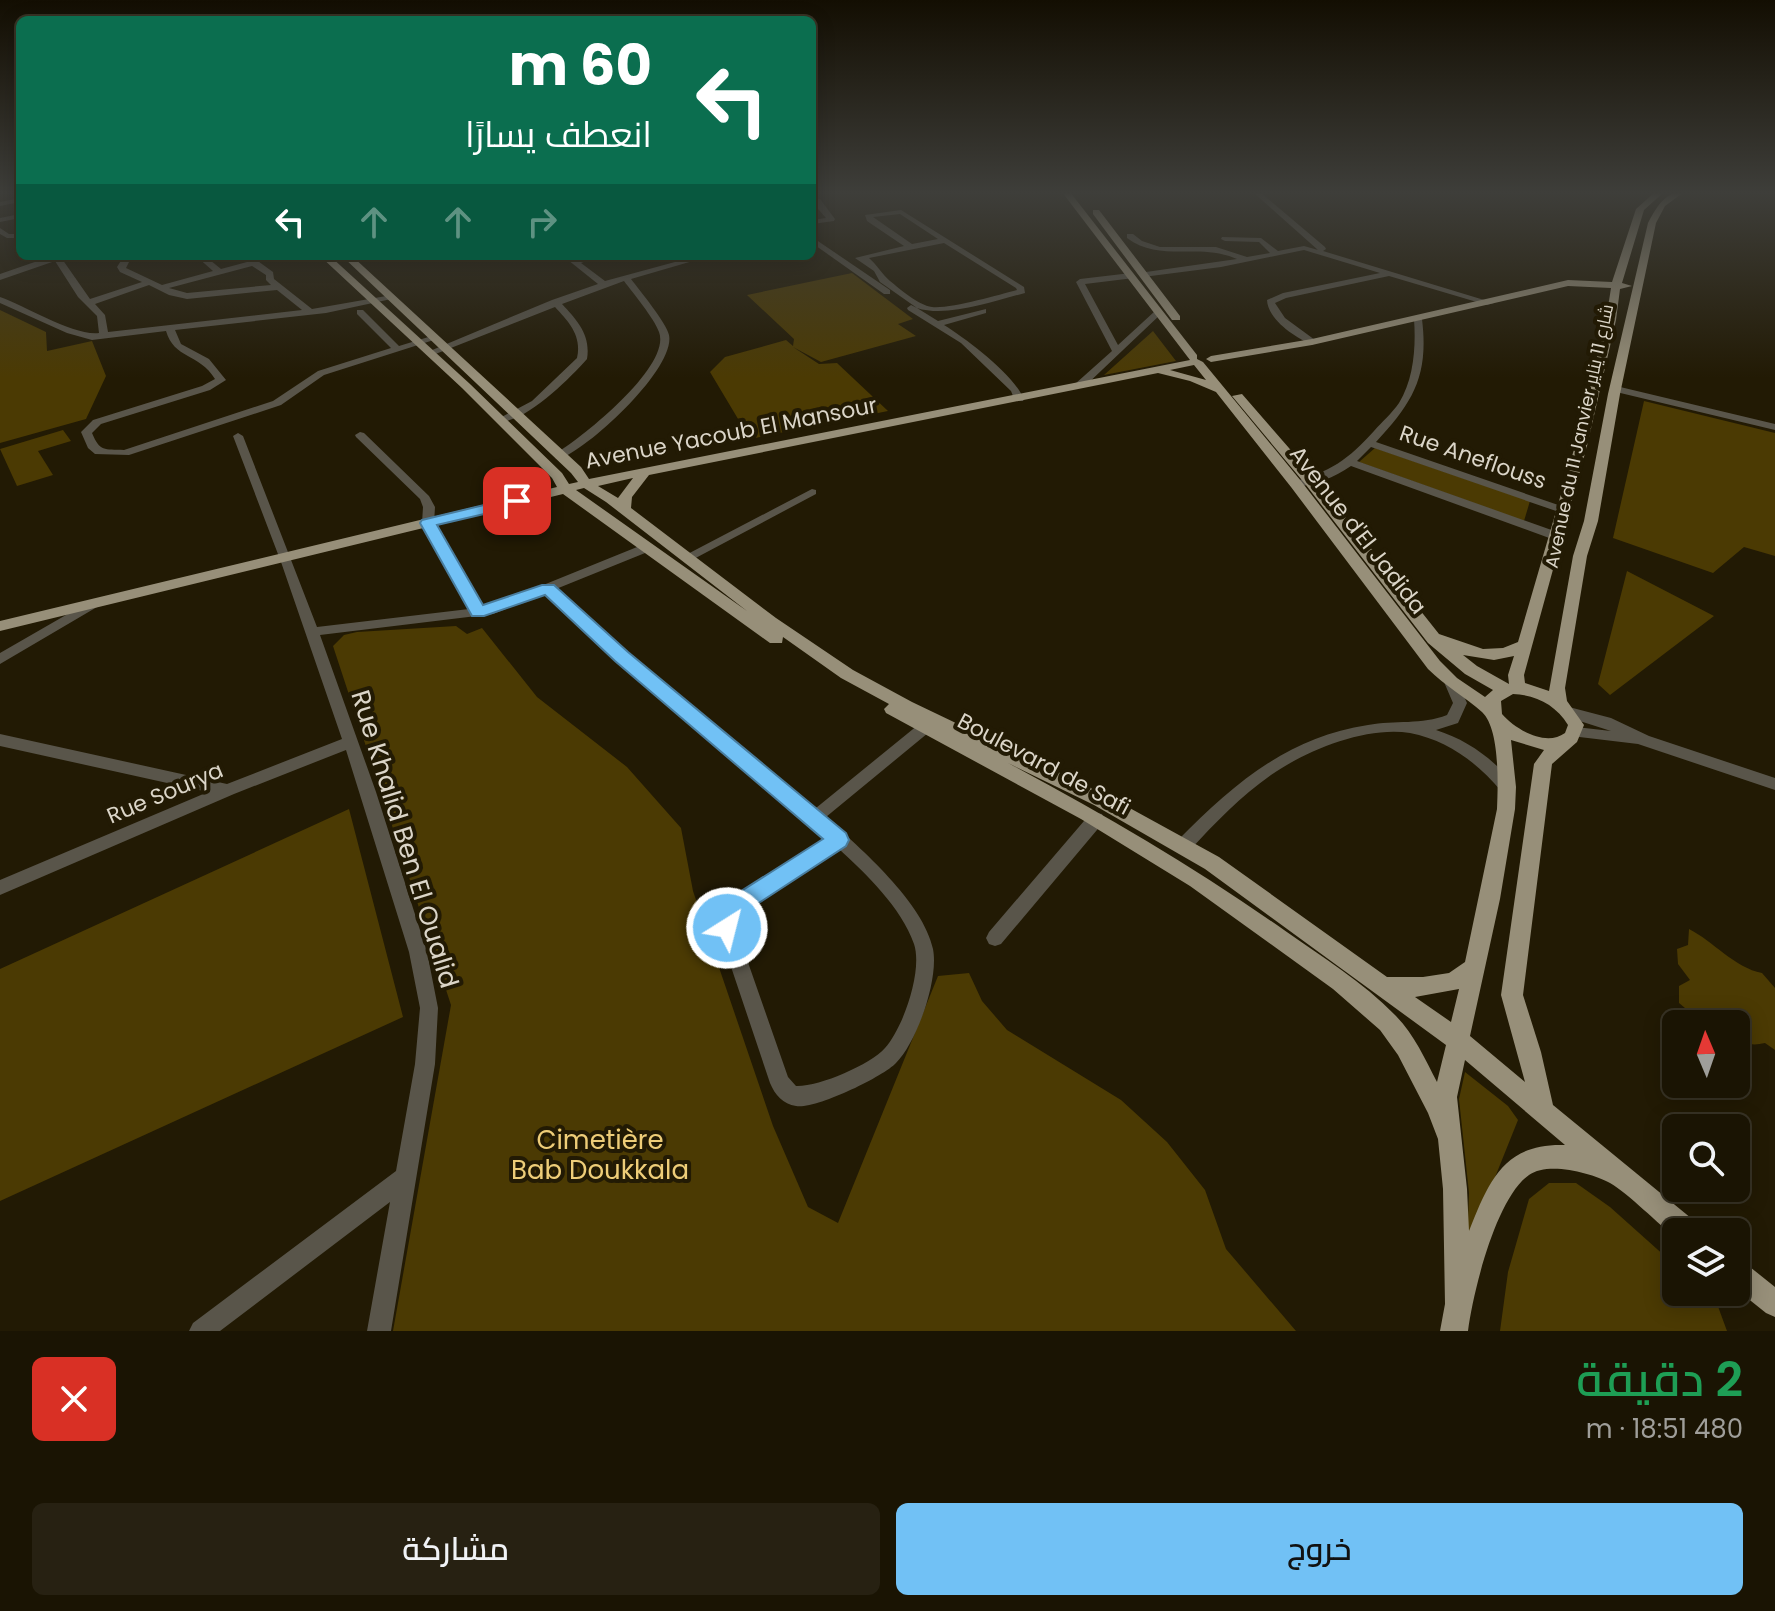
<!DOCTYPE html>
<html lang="ar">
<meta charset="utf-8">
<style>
body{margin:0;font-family:Poppins,Cairo,sans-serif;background:#272112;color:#f1f3f6;direction:rtl;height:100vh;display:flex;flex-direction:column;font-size:30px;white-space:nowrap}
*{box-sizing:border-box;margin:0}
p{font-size:26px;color:#9f9e9a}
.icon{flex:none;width:44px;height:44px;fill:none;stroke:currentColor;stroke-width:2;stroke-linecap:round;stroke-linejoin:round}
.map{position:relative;height:1331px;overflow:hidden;direction:ltr}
.sheet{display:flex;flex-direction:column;background:#1a1403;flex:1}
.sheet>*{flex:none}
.guide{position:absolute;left:16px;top:16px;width:800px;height:244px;border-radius:12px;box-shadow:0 4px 20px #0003,0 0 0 2px #383325;direction:rtl;background:#0b6e4f;color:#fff;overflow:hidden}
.needle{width:52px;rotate:358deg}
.controls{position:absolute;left:1662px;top:1010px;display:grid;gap:16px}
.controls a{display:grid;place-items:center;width:88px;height:88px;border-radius:12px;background:#1a1403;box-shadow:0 4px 20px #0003,0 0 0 2px #383325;font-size:40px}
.pin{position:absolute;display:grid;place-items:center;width:68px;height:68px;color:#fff;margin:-34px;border-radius:16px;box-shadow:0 4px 12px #0006}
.me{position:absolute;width:88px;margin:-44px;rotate:36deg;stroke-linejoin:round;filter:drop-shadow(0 0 6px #0008)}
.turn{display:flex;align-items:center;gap:28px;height:168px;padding:0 32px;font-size:36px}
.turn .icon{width:104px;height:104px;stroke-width:2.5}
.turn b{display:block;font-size:56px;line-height:68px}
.lanes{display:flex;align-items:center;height:76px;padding:0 32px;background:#0003;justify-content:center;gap:40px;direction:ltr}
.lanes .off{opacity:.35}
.round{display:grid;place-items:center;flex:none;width:84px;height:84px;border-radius:12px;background:#272112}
.summary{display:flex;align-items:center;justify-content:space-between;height:136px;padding:0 32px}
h1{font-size:48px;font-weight:600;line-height:60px;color:#1e9e55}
.action{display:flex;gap:16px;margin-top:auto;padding:16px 32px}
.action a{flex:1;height:92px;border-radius:12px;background:#71c1f5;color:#111;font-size:32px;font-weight:600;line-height:92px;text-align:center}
.action a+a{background:#272112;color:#f1f3f6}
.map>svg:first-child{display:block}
.green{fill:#4b3a03}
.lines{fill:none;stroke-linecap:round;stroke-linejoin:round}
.minor{fill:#59554a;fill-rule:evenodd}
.major{fill:#978f79;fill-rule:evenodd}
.route{fill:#71c1f5;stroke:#497d9f;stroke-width:2}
.labels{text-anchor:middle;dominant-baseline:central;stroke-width:8;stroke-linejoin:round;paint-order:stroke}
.far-street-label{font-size:18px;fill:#dbd5c8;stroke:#221a04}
.street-label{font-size:22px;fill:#dbd5c8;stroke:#221a04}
.near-street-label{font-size:26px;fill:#dbd5c8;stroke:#221a04}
.near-park-label{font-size:26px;fill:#eecd78;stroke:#221a04}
</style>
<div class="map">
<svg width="1775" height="1331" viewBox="0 0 1775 1331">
<rect width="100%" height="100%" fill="#221a04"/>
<!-- green -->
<path class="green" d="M 852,273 L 913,319 L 898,324 L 916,336 L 821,362 L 793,347 L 819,364 L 837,363 L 888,411 L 750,439 L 710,372 L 725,357 L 786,340 L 793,346 L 794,339 L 747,295 Z
M 0,310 L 46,332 L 47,351 L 92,341 L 106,376 L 86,419 L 0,443 Z
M 1153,331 L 1176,361 L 1104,375 Z
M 1644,401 L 1775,433 L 1775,556 L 1744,547 L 1713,573 L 1613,538 Z
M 63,430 L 71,441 L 38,451 L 53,475 L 17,486 L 0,449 Z
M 1375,448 L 1530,501 L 1524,521 L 1359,462 Z
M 1627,571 L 1714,616 L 1610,695 L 1598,684 Z
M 456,626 L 467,634 L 482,628 L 537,697 L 627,767 L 681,828 L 693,891 L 773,1126 L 808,1207 L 838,1223 L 938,976 L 969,973 L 982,1001 L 1007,1030 L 1121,1100 L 1167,1142 L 1205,1190 L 1226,1249 L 1296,1331 L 393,1331 L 451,1005 L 333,646 L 344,635 L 357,632 Z
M 349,809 L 403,1017 L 0,1201 L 0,969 Z
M 1689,929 C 1713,941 1735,968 1762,973 L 1775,988 L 1775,1050 L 1765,1043 C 1751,1046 1745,1045 1739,1031 L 1742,1025 L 1704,1024 L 1679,1003 L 1679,986 L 1690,980 L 1678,964 L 1677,949 L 1688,945 Z
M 1465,1072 L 1508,1106 L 1518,1120 L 1467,1247 L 1469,1193 L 1459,1099 Z
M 1549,1183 L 1576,1183 L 1610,1207 L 1676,1266 L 1676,1292 L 1706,1292 L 1716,1301 L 1727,1331 L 1500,1331 L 1508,1272 L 1529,1199 Z"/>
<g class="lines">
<!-- minor -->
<path class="minor" d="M 1253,192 L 1260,192 L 1325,247 L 1326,249 L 1323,251 L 1494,303 L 1487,305 L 1389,276 L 1286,298 L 1275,303 L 1285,318 L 1315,340 L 1317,342 L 1312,345 C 1295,337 1268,320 1267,300 L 1283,293 L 1380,273 L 1304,250 L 1221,267 L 1143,277 L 1143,273 L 1146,272 L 1237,259 C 1198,242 1161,263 1127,238 L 1127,234 L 1133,234 L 1142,241 L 1160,247 L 1216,247 L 1247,257 L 1270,253 L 1259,242 L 1225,241 L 1221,239 L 1222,237 L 1261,238 L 1278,251 L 1304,246 L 1318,250 Z
M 20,198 L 20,202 L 0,206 L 0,202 Z
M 812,198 L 820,199 L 835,219 L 834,221 L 812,224 L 812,220 L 826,218 L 812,202 Z
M 901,210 L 1024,287 L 1025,293 C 994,301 947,318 917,308 L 938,321 L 986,309 L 986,313 L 944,325 C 968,340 1013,374 1024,399 L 1023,401 L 1015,401 L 1011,391 L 961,343 L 908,310 L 907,308 L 911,305 L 917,308 L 880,282 L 874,271 L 855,258 L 904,246 L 867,221 L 865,215 ZM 900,214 L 938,239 L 912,244 L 873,217 ZM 944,243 L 1016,288 L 1017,290 C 998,295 950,309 932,307 C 918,305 900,289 890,281 C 882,274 877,265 869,258 Z
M 20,214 L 20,218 L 0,222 L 0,218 Z
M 0,228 L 9,234 L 20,234 L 20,238 L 7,238 L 0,234 Z
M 812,237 L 890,290 L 890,294 L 884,294 L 812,243 Z
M 52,256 L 60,256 L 90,299 L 142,282 L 120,272 L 117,267 L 124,256 L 132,256 L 126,268 L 162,285 L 213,271 L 196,256 L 205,256 L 221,269 L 247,262 L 242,256 L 251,256 L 273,272 L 274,279 L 312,309 L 392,295 L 396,298 L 326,313 L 175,330 L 181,344 L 209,359 L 226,380 L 210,390 L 101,424 L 92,433 C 100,452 104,449 124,450 L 273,401 L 318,371 L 391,348 L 357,314 L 357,310 L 363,310 L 399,346 L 435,335 L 440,338 L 324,375 L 281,405 L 129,455 L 95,454 L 88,448 L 81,432 L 93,420 L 202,386 L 215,379 C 199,353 174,359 166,331 L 92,340 L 67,333 L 0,303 L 0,297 C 26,306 73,336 99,333 L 97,316 L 78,297 L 55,261 L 0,280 L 0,274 ZM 252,266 L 266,275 L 266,280 L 271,285 L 187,293 L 169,288 ZM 149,285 L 169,295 L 187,299 L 277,290 L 302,310 L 108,332 L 105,315 L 95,304 Z
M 430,256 L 438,256 L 439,257 L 435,259 Z
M 563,256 L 572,256 L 576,259 L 599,256 L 581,263 L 605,281 L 697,256 L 710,256 L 631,279 C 640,291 666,322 669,335 C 676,368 589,449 559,459 L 555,458 L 555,454 C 582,438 672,366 659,332 C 654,318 633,293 624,281 L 562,304 C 577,320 591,335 587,359 C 568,380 526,423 497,422 L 496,420 L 532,401 L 577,358 C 582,336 569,322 555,307 L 433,355 L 425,353 L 552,300 L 598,284 Z
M 1131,273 L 1135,276 L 1134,278 L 1085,284 L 1118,345 L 1155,311 L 1162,313 L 1083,388 L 1075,388 L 1075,384 L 1112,351 L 1076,282 L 1080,279 Z
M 1418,316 L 1422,319 C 1429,376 1413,402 1376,442 L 1567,508 L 1569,510 L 1567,512 L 1559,512 L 1371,447 L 1357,461 L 1560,533 L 1562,536 L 1560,539 L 1552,539 L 1351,466 C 1333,478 1317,484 1296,487 L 1290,484 L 1292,482 C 1329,473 1349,459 1374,431 C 1382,422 1392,413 1399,403 C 1414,379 1416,346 1414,319 Z
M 1616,386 L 1775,424 L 1775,430 L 1612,391 L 1612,387 Z
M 360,432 L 364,433 L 429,496 L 435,507 L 434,523 L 482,607 L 491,606 L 642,545 L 650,545 L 652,548 L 650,551 L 556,589 L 665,685 L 816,808 L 918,725 L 928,725 L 930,729 L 928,733 L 826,817 C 861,849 923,902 933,949 C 939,979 917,1042 896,1063 C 883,1077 814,1110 796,1106 C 783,1104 775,1095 770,1083 L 718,928 L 726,904 L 828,838 L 770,787 L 655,692 L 545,594 L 493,614 L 320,635 L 376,792 L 427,952 L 438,1008 L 435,1064 L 391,1331 L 367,1331 L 390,1202 L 220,1331 L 189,1331 L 193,1323 L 396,1171 L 415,1064 L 420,1008 L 409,952 L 346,750 L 234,794 L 0,895 L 0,880 L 208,792 L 0,746 L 0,734 L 227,784 L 342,739 L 281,562 L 233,436 L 238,433 L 243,436 L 317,627 L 469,609 L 422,523 L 423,507 L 420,499 L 356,437 L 355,435 ZM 839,849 C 867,875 901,907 914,944 C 923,971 903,1028 885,1048 C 870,1065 818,1087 796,1086 L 788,1077 L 736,928 L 740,913 Z
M 812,489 L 816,490 L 816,494 L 690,561 L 686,562 L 680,558 Z
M 92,600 L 99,604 L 97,607 L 0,664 L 0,653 Z
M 1451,677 L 1456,679 L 1467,703 L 1458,723 L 1436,730 C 1467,740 1491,757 1513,783 L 1515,787 L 1513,791 L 1507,793 L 1501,791 C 1478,763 1447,740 1410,733 C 1366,726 1307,750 1271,775 C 1241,796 1215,823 1190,850 L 1184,852 L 1178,850 L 1176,845 L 1178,840 C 1235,783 1286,738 1368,725 C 1395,720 1422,725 1447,715 L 1453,703 L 1444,682 Z
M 1569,707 L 1611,718 L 1649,736 L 1775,778 L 1775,790 L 1638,744 L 1571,736 L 1569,732 L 1571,728 L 1576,727 L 1611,731 L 1564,716 L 1562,712 L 1564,708 Z
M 1096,813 L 1102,814 L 1104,819 L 1102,824 L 1001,944 L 995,946 L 989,944 L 986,938 L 989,932 L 1090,814 Z"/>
<!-- major -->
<path class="major" d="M 1062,192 L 1070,192 L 1197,355 L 1197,359 L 1203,362 L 1301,481 L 1440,661 L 1457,678 L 1485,697 L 1493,690 L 1465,674 L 1428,643 L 1306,485 L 1232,396 L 1242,394 L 1316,479 L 1439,634 L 1483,649 L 1503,648 L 1518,642 L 1575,446 L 1606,320 L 1611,288 L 1568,286 L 1312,345 L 1211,362 L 1206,359 L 1211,356 L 1312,339 L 1568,280 L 1612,282 L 1636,209 L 1655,192 L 1664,192 L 1644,210 L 1622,283 L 1632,286 L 1620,289 L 1616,320 L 1587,446 L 1524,675 L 1525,683 L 1549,691 L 1573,556 L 1584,521 L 1608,394 L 1648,223 C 1656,208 1665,191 1684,192 L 1665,206 L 1656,223 L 1620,394 L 1598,521 L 1587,556 L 1565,688 L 1567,701 L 1584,725 L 1577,742 L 1552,764 L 1523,995 L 1541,1052 L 1553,1105 L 1697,1223 L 1701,1232 L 1676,1232 L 1676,1238 C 1658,1224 1629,1194 1610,1183 C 1592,1173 1548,1161 1529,1175 C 1496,1198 1473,1292 1468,1331 L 1440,1331 L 1445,1304 L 1443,1189 L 1438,1139 L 1428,1113 L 1398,1055 L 1380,1030 L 1333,989 L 1190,886 L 1081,819 L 886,713 L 884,709 L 889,704 L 841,678 L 783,637 L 782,643 L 770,643 L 563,494 L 0,631 L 0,621 L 557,487 L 552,478 L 462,388 L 320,256 L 330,256 L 470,384 L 562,473 L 569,484 L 578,482 L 571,473 L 342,256 L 352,256 L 581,467 L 589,479 L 1190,360 ZM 1194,365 L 1206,380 L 1170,370 ZM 1158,373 L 1190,381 L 1216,392 L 1291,487 L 1428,669 C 1445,686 1465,697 1482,712 C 1500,729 1498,784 1497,809 L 1465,962 L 1449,973 L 1423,977 L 1387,977 L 1219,857 L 1106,795 L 912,702 L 853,670 L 776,618 L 631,508 L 632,497 L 649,475 ZM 633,478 L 618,498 L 598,486 ZM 584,488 L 606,502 L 747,611 L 576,490 ZM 1463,655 L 1494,660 L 1514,656 L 1508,675 L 1509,684 L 1477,666 ZM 1513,694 C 1536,695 1556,705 1568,725 L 1565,733 C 1546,747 1516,730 1502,714 L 1501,701 ZM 1511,740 L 1544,750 L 1534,764 L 1501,995 L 1525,1082 L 1470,1036 L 1500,899 L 1515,809 L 1516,787 ZM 1008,763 L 1094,805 L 1205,869 L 1446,1045 L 1437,1082 C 1425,1059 1414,1034 1395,1015 C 1363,982 1322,957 1284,930 C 1194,867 1106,815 1008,763 ZM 1459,989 L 1451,1022 L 1415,997 ZM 1465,1060 L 1565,1145 C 1504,1143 1489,1181 1469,1231 L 1467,1189 L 1457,1097 Z
M 1093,210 L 1099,210 L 1180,316 L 1180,320 L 1172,320 L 1093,214 Z
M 1736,1259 L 1745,1263 L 1775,1287 L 1775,1317 L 1766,1313 L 1736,1289 Z"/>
</g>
<!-- sky -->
<linearGradient id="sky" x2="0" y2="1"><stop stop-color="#130e02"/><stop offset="0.51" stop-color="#3e3e3a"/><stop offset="1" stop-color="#3e3e3a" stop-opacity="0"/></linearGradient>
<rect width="1775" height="378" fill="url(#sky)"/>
<!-- route -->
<path class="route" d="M 517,497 L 523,498 L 523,505 L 437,525 L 483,605 L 542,585 L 554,585 L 628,652 L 846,833 L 849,840 L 846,846 L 742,914 L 735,935 L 727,938 L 719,935 L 715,928 L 724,902 L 823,839 L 615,661 L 545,595 L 484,616 L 472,616 L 420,523 L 422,520 Z"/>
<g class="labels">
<!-- far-street labels -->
<g class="far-street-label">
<text transform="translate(1579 436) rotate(-78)">Avenue du 11 Janvier شارع 11 يناير</text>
</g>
<!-- street labels -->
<g class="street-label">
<text transform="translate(731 433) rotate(-11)">Avenue Yacoub El Mansour</text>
<text transform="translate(1473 457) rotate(19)">Rue Aneflouss</text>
<text transform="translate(1358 530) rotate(52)">Avenue d'El Jadida</text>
<text transform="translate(1044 764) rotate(28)">Boulevard de Safi</text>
<text transform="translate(165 793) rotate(-23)">Rue Sourya</text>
</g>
<!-- near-street labels -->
<g class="near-street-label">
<text transform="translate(405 839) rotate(73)">Rue Khalid Ben El Oualid</text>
</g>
<!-- near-park labels -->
<g class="near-park-label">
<text x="600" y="1140">Cimetière<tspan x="600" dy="30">Bab Doukkala</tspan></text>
</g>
</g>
</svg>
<div class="controls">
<a><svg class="needle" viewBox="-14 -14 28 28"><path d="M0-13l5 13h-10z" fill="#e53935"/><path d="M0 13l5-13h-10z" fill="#9f9e9a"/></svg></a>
<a><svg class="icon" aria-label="search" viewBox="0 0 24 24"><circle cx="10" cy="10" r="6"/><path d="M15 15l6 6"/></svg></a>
<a><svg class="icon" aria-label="layers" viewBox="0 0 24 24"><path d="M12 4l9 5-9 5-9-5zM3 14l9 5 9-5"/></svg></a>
</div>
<div class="pin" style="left:517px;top:501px;background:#d93025"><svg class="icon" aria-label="arrive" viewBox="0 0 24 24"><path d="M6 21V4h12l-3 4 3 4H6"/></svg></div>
<svg class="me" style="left:727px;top:928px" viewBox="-20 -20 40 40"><circle r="17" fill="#71c1f5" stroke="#fff" stroke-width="3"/><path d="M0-11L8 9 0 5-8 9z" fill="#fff"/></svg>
<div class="guide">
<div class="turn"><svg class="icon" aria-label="left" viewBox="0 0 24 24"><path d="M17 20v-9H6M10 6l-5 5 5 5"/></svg><div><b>60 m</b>انعطف يسارًا</div></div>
<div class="lanes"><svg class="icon" aria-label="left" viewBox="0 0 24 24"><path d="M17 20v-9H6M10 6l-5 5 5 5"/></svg><svg class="icon off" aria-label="ahead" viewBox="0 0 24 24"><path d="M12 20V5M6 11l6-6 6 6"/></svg><svg class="icon off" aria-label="ahead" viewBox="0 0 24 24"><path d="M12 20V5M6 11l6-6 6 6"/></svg><svg class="icon off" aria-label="right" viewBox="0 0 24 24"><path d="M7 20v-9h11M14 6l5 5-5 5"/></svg></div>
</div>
</div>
<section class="sheet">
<div class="summary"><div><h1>2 دقيقة</h1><p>480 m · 18:51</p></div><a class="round" style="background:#d93025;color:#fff"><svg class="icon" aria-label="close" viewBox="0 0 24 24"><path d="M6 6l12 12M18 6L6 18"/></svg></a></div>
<div class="action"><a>خروج</a><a>مشاركة</a></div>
</section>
